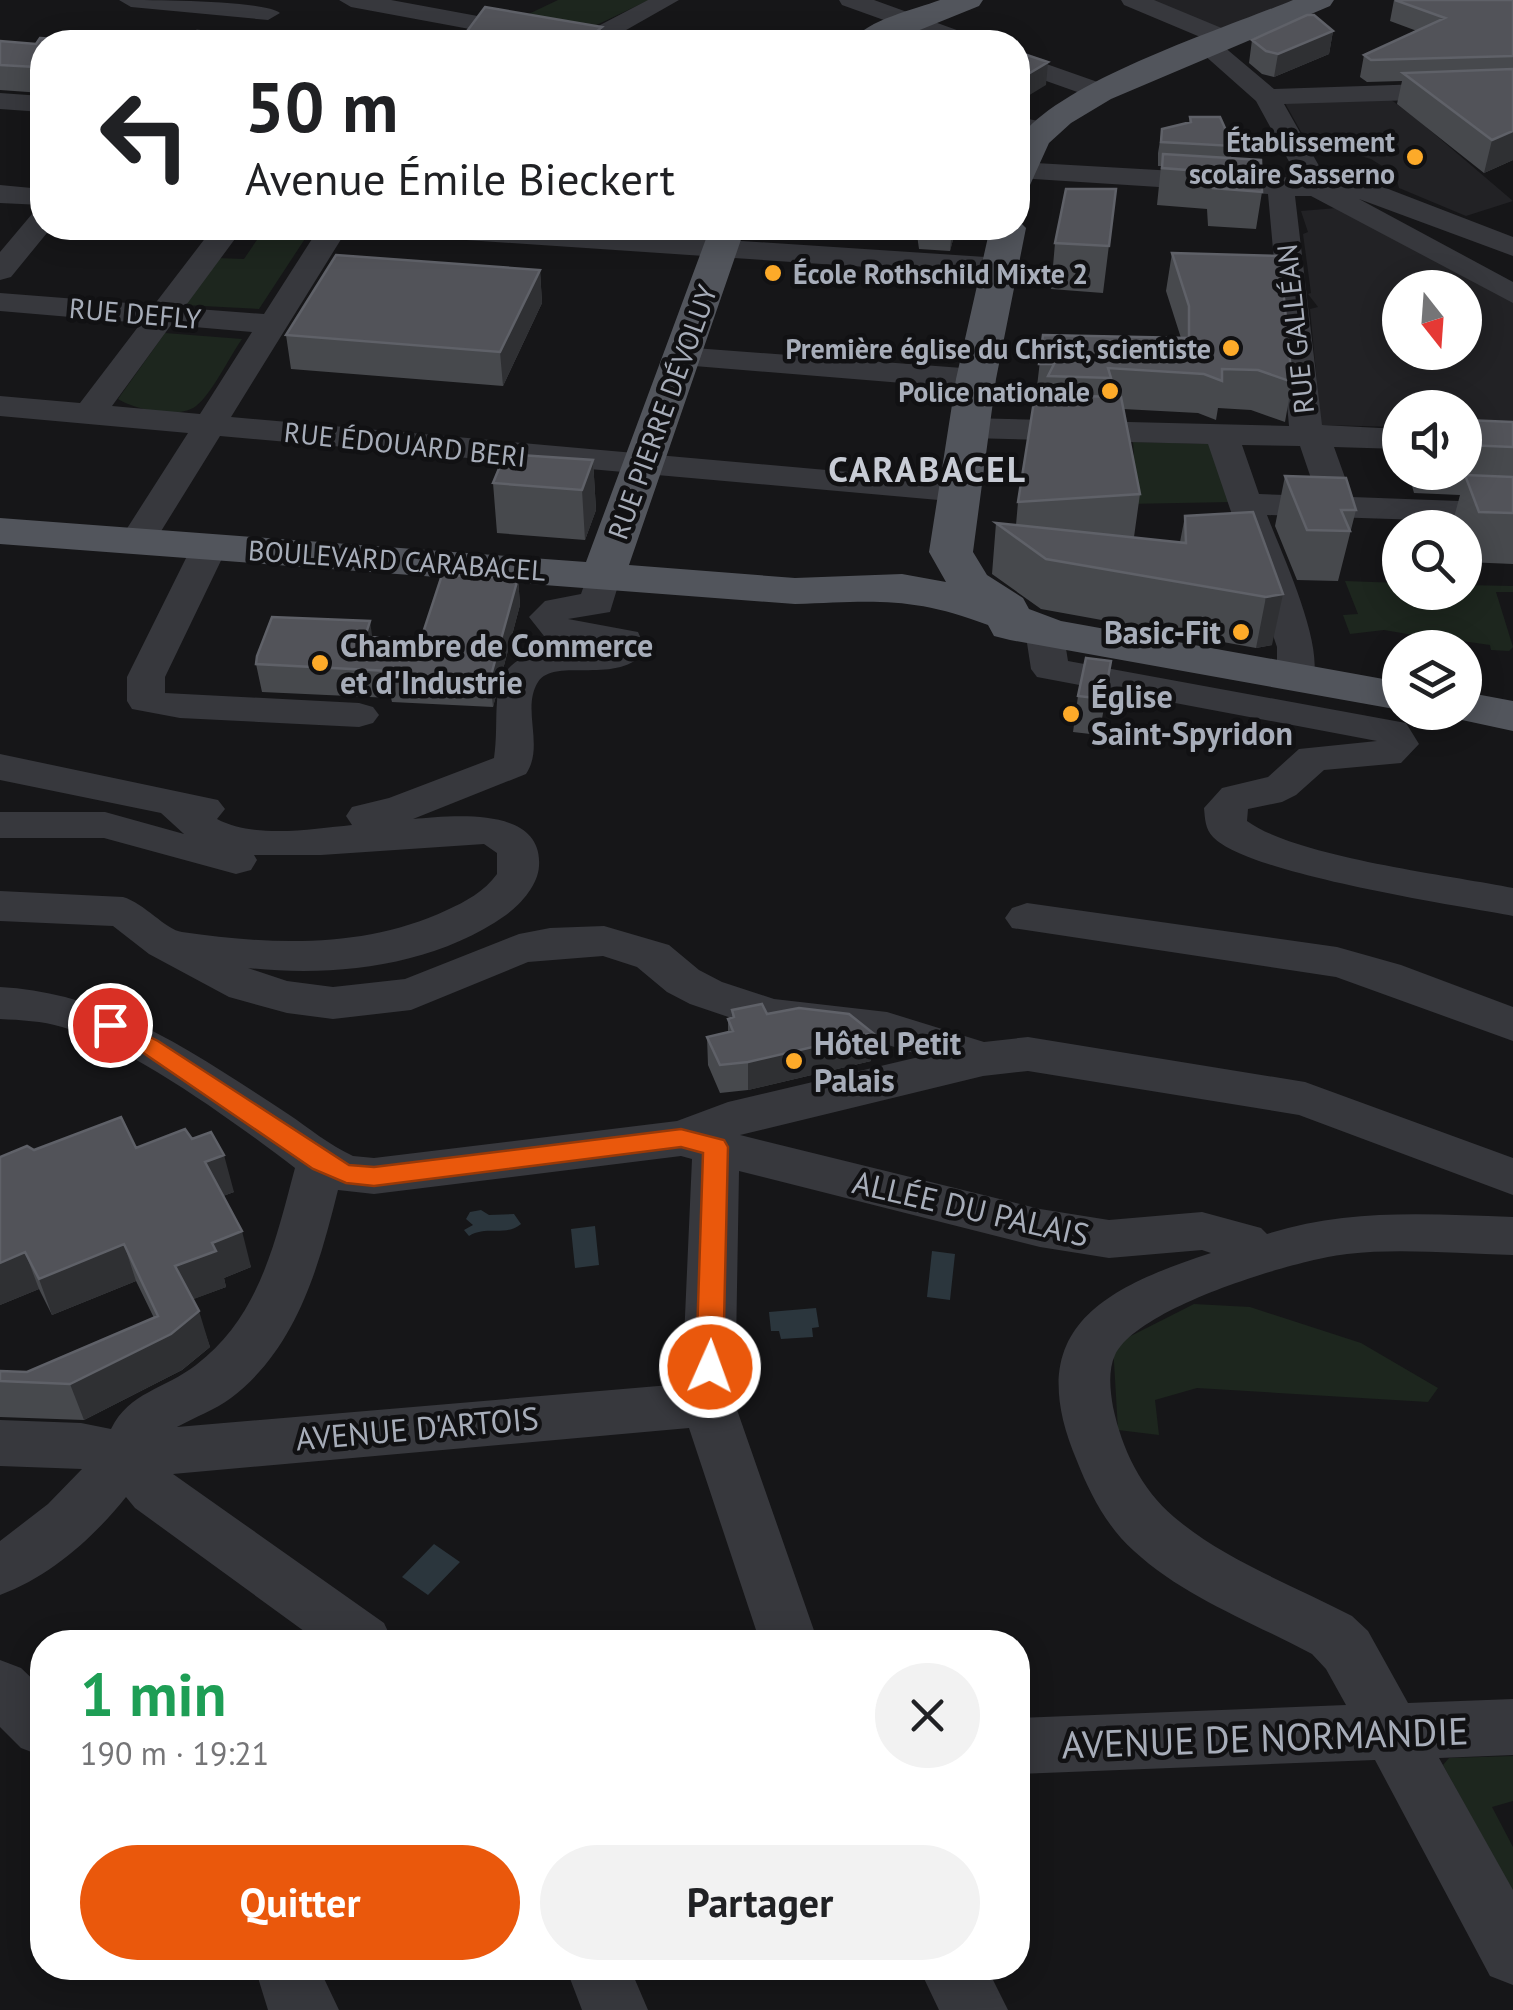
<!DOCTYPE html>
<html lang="fr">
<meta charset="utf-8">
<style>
body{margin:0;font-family:"PT Sans",sans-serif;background:#f2f2f2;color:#202124;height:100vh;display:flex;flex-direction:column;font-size:38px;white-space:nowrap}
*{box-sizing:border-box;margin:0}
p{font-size:32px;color:#757577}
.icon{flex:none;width:55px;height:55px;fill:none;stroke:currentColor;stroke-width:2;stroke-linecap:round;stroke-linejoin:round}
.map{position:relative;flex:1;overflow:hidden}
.drawer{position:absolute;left:30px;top:1630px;width:1000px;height:350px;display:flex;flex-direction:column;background:#fff;border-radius:40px;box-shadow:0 5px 25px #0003}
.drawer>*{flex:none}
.hud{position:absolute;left:30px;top:30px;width:1000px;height:210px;border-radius:40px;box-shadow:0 5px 25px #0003;background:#fff;color:#202124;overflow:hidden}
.needle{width:65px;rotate:163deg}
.fabs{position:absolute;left:1382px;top:270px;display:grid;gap:20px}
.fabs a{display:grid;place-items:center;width:100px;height:100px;border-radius:50%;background:#fff;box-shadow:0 5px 25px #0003;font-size:50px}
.pin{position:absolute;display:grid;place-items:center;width:85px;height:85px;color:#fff;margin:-42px;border:5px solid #fff;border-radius:50%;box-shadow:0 2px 10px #0007}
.me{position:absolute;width:110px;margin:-55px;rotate:2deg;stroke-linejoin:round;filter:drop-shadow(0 0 8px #0008)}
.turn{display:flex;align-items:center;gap:35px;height:210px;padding:0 50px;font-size:45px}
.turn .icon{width:130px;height:130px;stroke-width:2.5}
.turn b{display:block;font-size:70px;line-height:85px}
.round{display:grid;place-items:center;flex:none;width:105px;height:105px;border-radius:52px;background:#f2f2f2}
.head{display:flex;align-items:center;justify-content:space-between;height:170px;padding:0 50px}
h1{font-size:60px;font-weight:700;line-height:75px;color:#1e9e55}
.action{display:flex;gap:20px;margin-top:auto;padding:20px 50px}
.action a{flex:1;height:115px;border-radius:60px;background:#ea580c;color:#fff;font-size:40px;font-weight:700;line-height:115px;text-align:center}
.action a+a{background:#f2f2f2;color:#202124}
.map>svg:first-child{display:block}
.built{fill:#222225;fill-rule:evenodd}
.green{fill:#1d261e}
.water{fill:#2b363d}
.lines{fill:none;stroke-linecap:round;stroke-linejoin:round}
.minor{fill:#37383d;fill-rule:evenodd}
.major{fill:#52555c;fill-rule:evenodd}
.wall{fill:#47494d}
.shaded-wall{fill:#2f3033}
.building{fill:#525359;stroke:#5f6168;stroke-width:2.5}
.route{fill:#ea580c;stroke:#983908;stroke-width:2.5}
.poi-dot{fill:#fdaa29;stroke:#111113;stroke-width:4}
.labels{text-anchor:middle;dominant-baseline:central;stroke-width:9;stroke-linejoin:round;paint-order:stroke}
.far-poi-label{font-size:28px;font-weight:bold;fill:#a7adb9;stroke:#111113;text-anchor:end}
.far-street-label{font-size:28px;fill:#a7adb9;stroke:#111113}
.poi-label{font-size:32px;font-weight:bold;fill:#a7adb9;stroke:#111113;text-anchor:start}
.street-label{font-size:32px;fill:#a7adb9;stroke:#111113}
.far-district-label{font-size:35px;font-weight:bold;letter-spacing:2.5px;fill:#c8ccd5;stroke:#111113}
.near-street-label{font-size:38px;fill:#a7adb9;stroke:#111113}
</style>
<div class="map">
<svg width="1513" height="2010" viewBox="0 0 1513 2010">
<rect width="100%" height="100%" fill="#161618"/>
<!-- built -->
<path class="built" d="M 1142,0 L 1298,0 L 1216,30 Z
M 1386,96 L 1418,120 L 1513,201 L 1466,216 L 1399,188 L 1395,174 L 1371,159 L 1339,150 L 1310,148 L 1285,103 Z
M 1337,208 L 1513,301 L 1513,427 L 1465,429 L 1465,408 L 1400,408 L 1400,427 L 1321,425 L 1310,309 L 1318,307 L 1308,294 L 1311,293 L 1303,234 L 1308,232 L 1301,211 ZM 1400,288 L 1465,288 L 1465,352 L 1400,352 Z"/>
<!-- green -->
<path class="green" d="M 558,0 L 649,0 L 582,32 L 518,19 Z
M 265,228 L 312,228 L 259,309 L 184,305 L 216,258 L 244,259 Z
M 165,333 L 242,339 C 230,356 211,395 196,406 C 178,420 134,409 118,399 Z
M 1133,442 L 1212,444 L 1232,502 L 1126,504 L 1117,454 L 1134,455 Z
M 1345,581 L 1400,583 L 1400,592 L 1465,592 L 1465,585 L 1513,586 L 1513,592 L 1496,592 L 1513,647 L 1509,651 L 1491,650 L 1490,645 L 1462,641 L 1453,636 L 1431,638 L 1384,630 L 1350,634 L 1343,615 L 1358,614 Z
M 1194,1304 L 1250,1307 L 1361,1343 L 1438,1388 L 1428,1402 L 1197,1388 L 1155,1400 L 1159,1435 L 1118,1430 L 1113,1345 Z
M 1513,1756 L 1513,1801 L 1492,1807 L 1513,1847 L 1513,1892 L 1443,1765 L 1449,1758 Z"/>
<!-- water -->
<path class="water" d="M 481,1210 L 489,1215 L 514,1214 L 521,1224 C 506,1237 486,1225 469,1236 L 464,1230 L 473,1225 L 466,1219 L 470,1212 Z
M 595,1226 L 599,1265 L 575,1268 L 571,1229 Z
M 932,1251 L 955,1254 L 950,1300 L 927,1297 Z
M 816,1308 L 819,1327 L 812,1328 L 813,1337 L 781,1339 L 779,1331 L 771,1331 L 769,1312 Z
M 434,1544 L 460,1562 L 428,1595 L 402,1577 Z"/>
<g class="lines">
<!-- minor -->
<path class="minor" d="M 119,0 C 148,0 263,0 280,13 L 268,20 L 131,7 Z
M 339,0 L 391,0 L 581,35 L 648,0 L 679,0 L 605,42 L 540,42 L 351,7 Z
M 839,0 L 874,0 L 976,37 L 980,42 L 945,42 L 842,5 Z
M 1121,0 L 1154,0 L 1236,34 L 1240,39 L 1236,44 L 1223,46 L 1274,89 L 1513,81 L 1513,97 L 1284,104 L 1327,180 L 1378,185 L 1513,237 L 1513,256 L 1359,199 L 1513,282 L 1513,303 L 1311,196 L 1295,196 L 1322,425 L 1400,429 L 1400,449 L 1334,447 L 1352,497 L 1513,503 L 1513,523 L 1267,515 C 1280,550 1330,655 1310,685 L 1296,689 L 1282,685 L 1277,677 L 1277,647 L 1208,444 L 969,438 L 957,435 L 952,428 L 957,421 L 969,418 L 1289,426 L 1268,194 L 1018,178 L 1018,162 L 1298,178 L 1256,101 L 1194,46 L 1205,39 L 1124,5 ZM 1242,445 L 1300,446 L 1317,496 L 1259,494 Z
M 1018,54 L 1109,86 L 1113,92 L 1100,100 L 1018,71 Z
M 0,93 L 42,96 L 42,112 L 0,109 Z
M 1018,117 L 1049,123 L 1053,129 L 1039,137 L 1018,133 Z
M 0,185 L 42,189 L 42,205 L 0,203 Z
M 42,211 L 42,228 L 51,228 L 11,277 L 0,280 L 0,252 L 32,214 Z
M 213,228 L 243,228 L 184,308 L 264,314 L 319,228 L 348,228 L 231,417 L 961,482 L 973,485 L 978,492 L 973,499 L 961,502 L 220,436 L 150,549 L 137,552 L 124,549 L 119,541 L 188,433 L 0,416 L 0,396 L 80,403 L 141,323 L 0,311 L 0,293 L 154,305 ZM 171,325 L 252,332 L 200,414 L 112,406 Z
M 407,228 L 545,228 L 1001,258 L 1012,261 L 1016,267 L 1012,273 L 1001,276 L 422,237 L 412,234 Z
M 681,347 L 976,369 L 987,372 L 992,379 L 987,386 L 976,389 L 670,364 L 665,357 L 670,350 Z
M 210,535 L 223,538 L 228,546 L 165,677 L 165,693 L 359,703 L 373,707 L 379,715 L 373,723 L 359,727 L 180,718 L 132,709 L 127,701 L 127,677 L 192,546 L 197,538 Z
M 603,565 L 616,568 L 621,576 L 610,612 L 568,619 L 638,632 L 646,650 C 620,687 555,656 538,682 C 521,709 545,746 526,774 L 413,819 C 451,816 543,805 539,866 C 538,885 521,904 506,915 C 432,967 334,977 248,968 L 287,981 L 333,987 L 405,979 L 519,934 L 550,928 L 604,926 L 669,945 L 699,970 L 722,982 L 774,999 L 887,1012 L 984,1042 L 1028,1037 L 1305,1082 L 1513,1158 L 1513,1195 L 1299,1115 L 1028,1071 L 983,1076 L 740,1135 L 1040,1209 L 1109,1220 L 1202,1212 L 1261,1228 L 1267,1234 C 1348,1208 1429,1214 1513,1217 L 1513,1255 C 1458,1254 1402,1248 1347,1254 C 1295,1260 1138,1307 1115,1355 C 1108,1370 1110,1390 1113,1407 C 1122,1449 1141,1489 1174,1517 C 1226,1561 1293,1585 1352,1616 L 1368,1631 L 1408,1703 L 1513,1699 L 1513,1755 L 1439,1758 L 1513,1890 L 1513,1985 L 1490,1976 L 1375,1760 L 1018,1774 L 1018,1718 L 1346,1705 L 1326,1669 L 1312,1654 C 1252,1622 1184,1597 1134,1551 C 1107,1527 1090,1494 1077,1461 C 1021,1330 1101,1289 1211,1253 L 1202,1250 L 1109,1258 L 1040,1247 L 739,1171 L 735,1404 L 818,1642 L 760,1642 L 689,1428 L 173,1474 L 384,1623 L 393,1642 L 319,1642 L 135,1508 L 126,1497 C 93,1538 51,1576 0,1595 L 0,1541 L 48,1504 L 82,1469 L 0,1466 L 0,1420 L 81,1423 L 111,1429 C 129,1392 165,1389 196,1365 C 260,1316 275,1242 295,1168 C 236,1123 131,1046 62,1027 C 42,1021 21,1020 0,1019 L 0,987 C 112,993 197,1055 288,1114 C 309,1128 329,1145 353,1156 L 374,1158 L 677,1121 L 728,1102 L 923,1056 L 885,1044 L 755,1026 L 690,1004 L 667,992 L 637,967 L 603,956 L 528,962 L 411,1010 L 333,1019 L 287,1013 L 229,997 L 149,954 L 113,926 L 0,921 L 0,891 L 123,897 C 144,903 166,930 182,932 C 271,945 364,949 447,910 C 465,902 485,891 497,874 L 497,853 L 484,844 L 321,855 L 254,855 L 257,860 L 251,870 L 236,874 L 104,838 L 0,838 L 0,812 L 105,812 L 184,834 L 161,813 L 0,780 L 0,754 L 218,800 L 225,809 L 217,819 C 255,839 312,829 352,825 L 346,816 L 352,807 L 389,798 L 494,758 C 502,707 480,659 552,650 C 570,648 589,652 606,647 L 544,636 L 529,617 L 545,601 L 581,594 L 590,568 ZM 681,1156 L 692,1159 L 682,1384 L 177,1427 C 195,1417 215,1410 231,1398 C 297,1348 319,1266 338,1190 L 374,1194 Z
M 1044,619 L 1057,622 L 1063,630 L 1068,661 L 1406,723 L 1419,744 L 1401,763 L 1324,770 L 1296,795 L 1282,802 L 1248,809 L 1247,821 C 1296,857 1448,875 1513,888 L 1513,916 C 1454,905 1248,874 1213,837 C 1205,829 1205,818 1204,808 L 1222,788 L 1268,777 L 1299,749 L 1377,741 L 1037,677 L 1031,669 L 1025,630 L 1031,622 Z
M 1027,903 L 1337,947 L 1401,965 L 1513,1007 L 1513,1041 L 1336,977 L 1012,928 L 1005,918 L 1012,908 Z
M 0,1660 L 21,1668 L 42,1688 L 42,1756 L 21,1748 L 0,1727 Z
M 255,1968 L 319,1968 L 339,2010 L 268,2010 Z
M 566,1968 L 630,1968 L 648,2010 L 582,2010 Z
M 919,1968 L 987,1968 L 1008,2010 L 939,2010 Z"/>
<!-- major -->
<path class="major" d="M 940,0 L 983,0 L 979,6 L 890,42 L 851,42 C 868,19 914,10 940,0 Z
M 1293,0 L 1334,0 L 1330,6 L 1111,99 L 1071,123 L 1049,143 L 1030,185 L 1018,188 L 1018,140 C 1059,81 1223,29 1293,0 Z
M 1018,220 L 1026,228 L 996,379 L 973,552 L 987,575 L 1023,598 L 1029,609 L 1061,621 L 1400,682 L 1400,710 L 1010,640 L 994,636 L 988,625 C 913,596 873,601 795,604 L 0,544 L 0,518 L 586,562 L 710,228 L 745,228 L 629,565 L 795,578 L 902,574 L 946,582 L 929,552 L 956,379 L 990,228 L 1018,228 Z
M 1465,692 L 1513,701 L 1513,731 L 1448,717 L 1445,712 L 1465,712 Z"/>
</g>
<!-- wall -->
<path class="wall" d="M 1394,0 L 1513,0 L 1513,160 L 1484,173 L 1397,104 L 1402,81 L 1367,82 L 1360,77 L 1364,55 L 1417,31 L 1390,21 Z
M 1333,31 L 1329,54 L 1274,77 L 1262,74 L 1249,63 L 1252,40 Z
M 0,41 L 36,44 L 42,42 L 42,93 L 0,90 Z
M 1190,117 L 1233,146 L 1231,158 L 1262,192 L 1256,229 L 1208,226 L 1207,209 L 1157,205 L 1161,166 L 1158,166 L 1158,153 L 1162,129 L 1189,123 Z
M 1116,189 L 1103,293 L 1051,289 L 1055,243 Z
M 916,228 L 956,228 L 950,251 L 919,249 Z
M 1172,253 L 1292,382 L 1285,422 L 1251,410 L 1218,408 L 1216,420 L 1198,413 L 1123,409 L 1140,494 L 1134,537 L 1180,542 L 1185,516 L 1253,512 L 1272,645 L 1256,648 L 1041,609 L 992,574 L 996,523 L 1016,525 L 1018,502 L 1036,395 L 1043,335 L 1181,338 L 1166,291 Z
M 540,270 L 542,303 L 503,386 L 291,369 L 286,335 Z
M 1465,420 L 1513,422 L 1513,564 L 1466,562 L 1465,528 L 1453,528 L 1452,525 L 1460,495 L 1414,493 L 1408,472 L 1465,472 Z
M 593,460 L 596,510 L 585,540 L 497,533 L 493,483 Z
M 1285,476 L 1356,510 L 1338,581 L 1297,580 L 1275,526 Z
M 518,578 L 520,605 L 493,707 L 392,702 L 391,698 L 262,692 L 256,664 L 372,637 L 421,639 Z
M 1078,696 L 1106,697 L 1099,735 L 1073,732 Z
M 732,1010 L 871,1061 L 748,1090 L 720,1093 L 708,1065 L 707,1037 L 728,1032 L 728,1019 L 732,1018 Z
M 192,1139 L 234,1192 L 223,1196 L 251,1267 L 224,1278 L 226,1287 L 193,1299 L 210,1347 L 182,1370 L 84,1420 L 0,1417 L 0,1371 L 27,1372 L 154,1318 L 136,1281 L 52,1315 L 39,1289 L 0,1305 L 0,1157 L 34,1150 L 136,1148 Z"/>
<!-- shaded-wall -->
<path class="shaded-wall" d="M 602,27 L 603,42 L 584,42 Z
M 1333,31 L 1329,54 L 1274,77 L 1278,54 Z
M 1048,62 L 1046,85 L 1018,102 L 1018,80 Z
M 1513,131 L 1513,160 L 1484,173 L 1492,140 Z
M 952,228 L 956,228 L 950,251 Z
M 540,270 L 542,303 L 503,386 L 500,352 Z
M 593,460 L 596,510 L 585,540 L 582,490 Z
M 518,578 L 520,605 L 493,707 L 490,679 Z
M 1283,594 L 1272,645 L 1256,648 L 1266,597 Z
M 370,621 L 374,649 L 365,637 Z
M 873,1033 L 871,1061 L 748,1090 L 748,1062 Z
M 224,1155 L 234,1192 L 215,1199 L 205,1162 Z
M 242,1231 L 251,1267 L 224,1278 L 226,1287 L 186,1302 L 175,1266 L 212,1243 Z
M 124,1244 L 136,1281 L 52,1315 L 39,1279 Z
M 25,1252 L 39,1289 L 0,1305 L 0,1263 Z
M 199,1311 L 210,1347 L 182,1370 L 84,1420 L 70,1384 Z"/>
<!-- building -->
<path class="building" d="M 1395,0 L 1513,0 L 1513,56 L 1371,60 L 1364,55 L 1445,18 Z
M 485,7 L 602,27 L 584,42 L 459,42 Z
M 1307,15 L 1314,15 L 1333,31 L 1278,54 L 1266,51 L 1252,40 Z
M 197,31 L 255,35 L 249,42 L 187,42 Z
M 40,38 L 105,42 L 42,42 L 42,71 L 40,71 L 36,67 L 0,65 L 0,41 L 36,44 Z
M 1018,52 L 1048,62 L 1018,80 Z
M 1513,69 L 1513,131 L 1492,140 L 1403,73 Z
M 1190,117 L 1220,117 L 1233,146 L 1161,142 L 1162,129 L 1191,122 Z
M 1163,154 L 1261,160 L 1262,192 L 1213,188 L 1213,172 L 1162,168 Z
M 1066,189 L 1116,189 L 1109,246 L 1055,243 Z
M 1172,253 L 1280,256 L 1292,382 L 1258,370 L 1222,369 L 1222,381 L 1204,374 L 1108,368 L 1111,378 L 1048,376 L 1054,364 L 1039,364 L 1043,335 L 1189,338 L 1189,306 Z
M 336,255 L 540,270 L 500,352 L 286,335 Z
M 1035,395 L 1121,397 L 1140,494 L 1018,502 Z
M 1465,420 L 1513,422 L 1513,447 L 1465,445 Z
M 505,454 L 593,460 L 582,490 L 493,483 Z
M 1465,475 L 1513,477 L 1513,513 L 1479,512 Z
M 1285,476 L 1346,478 L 1356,510 L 1341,510 L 1350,531 L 1307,530 Z
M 1253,512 L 1283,594 L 1266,597 L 1046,559 L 996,523 L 1186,543 L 1185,516 Z
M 442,575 L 518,578 L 490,679 L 388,674 L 389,671 L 256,664 L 257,656 L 272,617 L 370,621 L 365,637 L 421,639 Z
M 1086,658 L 1111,661 L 1104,699 L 1078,696 Z
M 762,1004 L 767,1014 L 799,1008 L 849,1014 L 873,1033 L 748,1062 L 720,1065 L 707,1037 L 733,1031 L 728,1019 L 734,1017 L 732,1010 Z
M 121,1117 L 136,1148 L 185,1129 L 192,1139 L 211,1132 L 224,1155 L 205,1162 L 242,1231 L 212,1243 L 216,1251 L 175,1266 L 199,1311 L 171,1334 L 70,1384 L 0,1381 L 0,1371 L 27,1372 L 158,1316 L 124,1244 L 39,1279 L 25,1252 L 0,1263 L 0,1157 L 27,1146 L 34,1150 Z"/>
<!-- route -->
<path class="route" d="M 110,1017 L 158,1041 L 349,1165 L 374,1167 L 681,1129 L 724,1140 L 728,1147 L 723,1367 L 719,1375 L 710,1378 L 700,1375 L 696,1367 L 703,1153 L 681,1147 L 374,1186 L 346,1183 L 313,1169 L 142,1052 L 102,1031 L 99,1025 L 102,1019 Z"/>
<!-- markers -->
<g class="poi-dot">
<circle cx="1415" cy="157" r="10"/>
<circle cx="773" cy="273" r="10"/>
<circle cx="1231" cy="348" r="10"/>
<circle cx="1110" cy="391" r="10"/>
<circle cx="1241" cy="632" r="10"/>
<circle cx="320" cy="663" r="10"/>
<circle cx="1071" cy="714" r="10"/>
<circle cx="794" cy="1061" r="10"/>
</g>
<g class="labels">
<!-- far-poi labels -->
<g class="far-poi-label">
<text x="1395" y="141">Établissement<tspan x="1395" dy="32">scolaire Sasserno</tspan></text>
<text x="793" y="273" text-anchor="start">École Rothschild Mixte 2</text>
<text x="1211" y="348">Première église du Christ, scientiste</text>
<text x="1090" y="391">Police nationale</text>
</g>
<!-- far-street labels -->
<g class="far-street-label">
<text transform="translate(135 313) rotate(5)">RUE DEFLY</text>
<text transform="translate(1295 329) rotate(-96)">RUE GALLÉAN</text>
<text transform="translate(662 412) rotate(-70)">RUE PIERRE DÉVOLUY</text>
<text transform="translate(405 444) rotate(6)">RUE ÉDOUARD BERI</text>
<text transform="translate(397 560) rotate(4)">BOULEVARD CARABACEL</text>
</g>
<!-- poi labels -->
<g class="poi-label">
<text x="1221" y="632" text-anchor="end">Basic-Fit</text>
<text x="340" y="645">Chambre de Commerce<tspan x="340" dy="37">et d'Industrie</tspan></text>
<text x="1091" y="696">Église<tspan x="1091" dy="37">Saint-Spyridon</tspan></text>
<text x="814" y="1043">Hôtel Petit<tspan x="814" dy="37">Palais</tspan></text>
</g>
<!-- street labels -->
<g class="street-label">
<text transform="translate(971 1208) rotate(13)">ALLÉE DU PALAIS</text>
<text transform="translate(417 1428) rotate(-5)">AVENUE D'ARTOIS</text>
</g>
<!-- far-district labels -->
<g class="far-district-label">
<text x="928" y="469">CARABACEL</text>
</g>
<!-- near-street labels -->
<g class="near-street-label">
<text transform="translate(1265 1737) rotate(-2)">AVENUE DE NORMANDIE</text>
</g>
</g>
</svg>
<div class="fabs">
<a><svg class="needle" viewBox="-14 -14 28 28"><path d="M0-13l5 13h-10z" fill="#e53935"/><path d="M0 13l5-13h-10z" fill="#757577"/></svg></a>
<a><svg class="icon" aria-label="sound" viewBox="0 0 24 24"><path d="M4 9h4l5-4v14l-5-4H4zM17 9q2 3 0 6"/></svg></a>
<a><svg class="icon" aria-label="search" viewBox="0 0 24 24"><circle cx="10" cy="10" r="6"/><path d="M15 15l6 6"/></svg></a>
<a><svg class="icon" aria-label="layers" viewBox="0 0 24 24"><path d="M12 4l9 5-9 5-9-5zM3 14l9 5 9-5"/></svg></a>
</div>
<div class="pin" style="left:110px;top:1025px;background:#d93025"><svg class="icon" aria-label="arrive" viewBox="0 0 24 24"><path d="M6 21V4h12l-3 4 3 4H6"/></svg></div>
<svg class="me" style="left:710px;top:1367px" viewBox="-20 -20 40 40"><circle r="17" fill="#ea580c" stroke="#fff" stroke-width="3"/><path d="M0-11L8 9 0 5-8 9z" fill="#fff"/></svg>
<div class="hud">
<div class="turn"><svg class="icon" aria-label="left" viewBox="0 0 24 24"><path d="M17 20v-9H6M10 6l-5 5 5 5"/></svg><div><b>50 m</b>Avenue Émile Bieckert</div></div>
</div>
<section class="drawer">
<div class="head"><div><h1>1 min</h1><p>190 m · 19:21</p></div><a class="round"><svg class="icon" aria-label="close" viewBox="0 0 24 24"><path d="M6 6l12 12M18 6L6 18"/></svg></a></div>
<div class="action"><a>Quitter</a><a>Partager</a></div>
</section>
</div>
